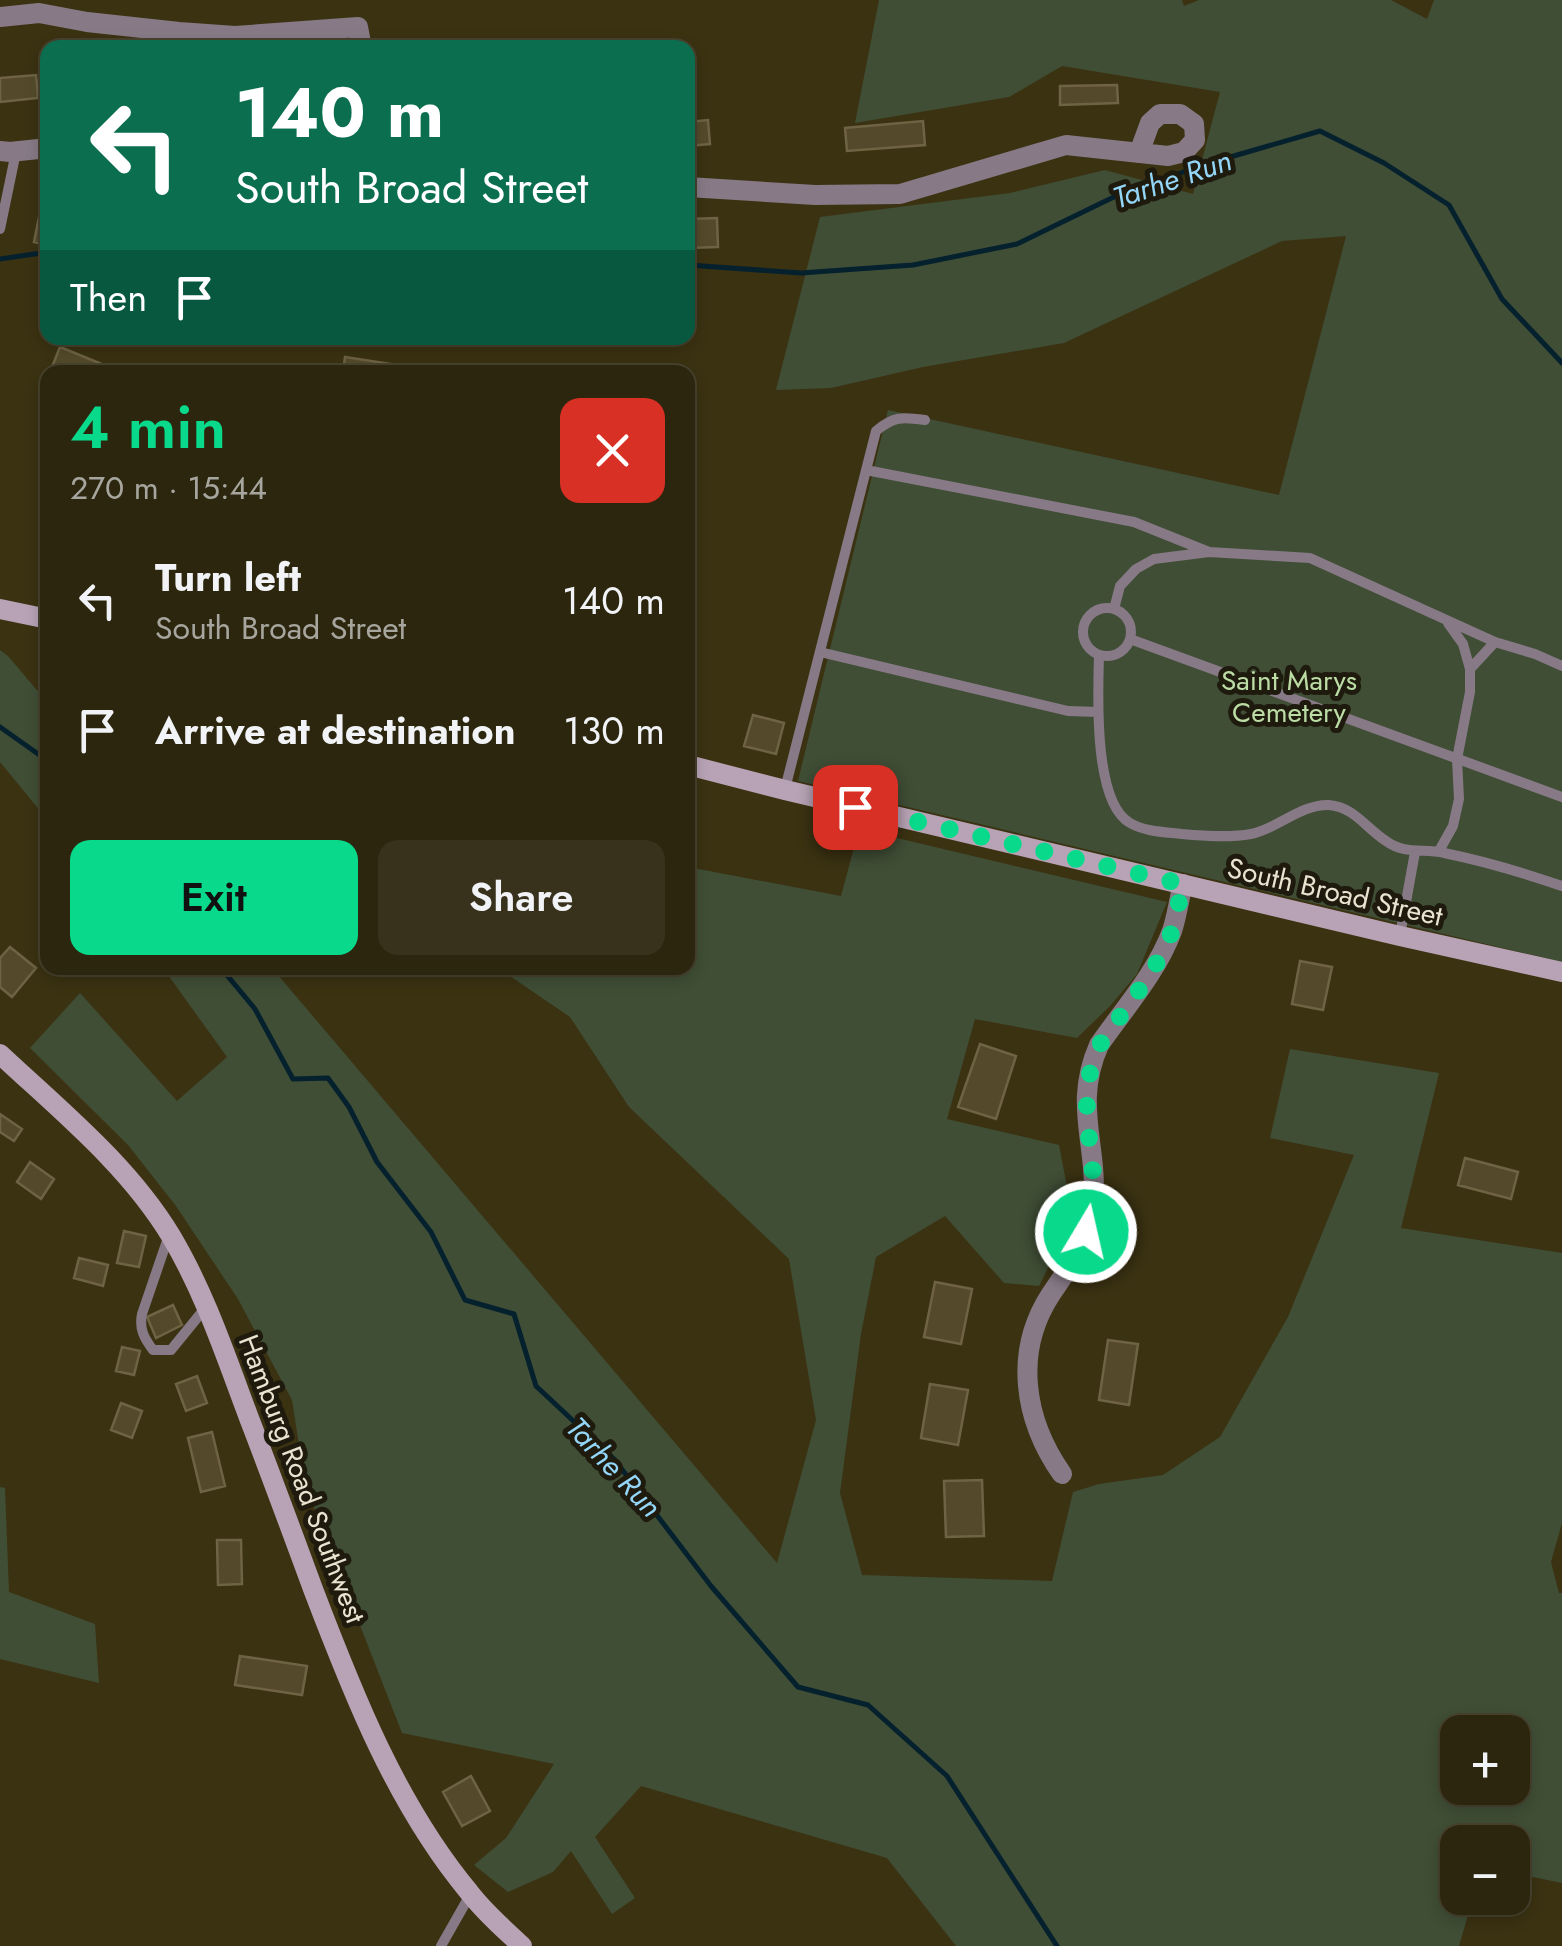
<!DOCTYPE html>
<meta charset="utf-8">
<style>
body{margin:0;font-family:Jost,sans-serif;background:#38321c;color:#f1f3f6;height:100vh;display:flex;flex-direction:column;font-size:38px;white-space:nowrap}
*{box-sizing:border-box;margin:0}
p{font-size:32px;color:#a6a59e}
.icon{flex:none;width:55px;height:55px;fill:none;stroke:currentColor;stroke-width:2;stroke-linecap:round;stroke-linejoin:round}
.map{position:relative;flex:1;overflow:hidden}
.sheet{position:absolute;left:40px;top:365px;width:655px;height:610px;display:flex;flex-direction:column;background:#2c260e;border-radius:20px;box-shadow:0 5px 15px #0003,0 0 0 2px #48432e}
.sheet>*{flex:none}
.banner{position:absolute;left:40px;top:40px;width:655px;height:305px;border-radius:20px;box-shadow:0 5px 15px #0003,0 0 0 2px #48432e;background:#0b6e4f;color:#fff;overflow:hidden}
.tools{position:absolute;left:1440px;top:1715px;display:grid;gap:20px}
.tools a{display:grid;place-items:center;width:90px;height:90px;border-radius:20px;background:#2c260e;box-shadow:0 5px 15px #0003,0 0 0 2px #48432e;font-size:50px}
.pin{position:absolute;display:grid;place-items:center;width:85px;height:85px;color:#fff;margin:-42px;border-radius:20px;box-shadow:0 5px 15px #0006}
.me{position:absolute;width:110px;margin:-55px;rotate:9deg;stroke-linejoin:round;filter:drop-shadow(0 0 8px #0008)}
.turn{display:flex;align-items:center;gap:35px;height:210px;padding:0 30px;font-size:45px}
.turn .icon{width:130px;height:130px;stroke-width:2.5}
.turn b{display:block;font-size:70px;line-height:85px}
.then{display:flex;align-items:center;height:95px;padding:0 30px;background:#0003;gap:20px;font-size:38px}
.round{display:grid;place-items:center;flex:none;width:105px;height:105px;border-radius:20px;background:#38321c}
.overview{display:flex;align-items:center;justify-content:space-between;height:170px;padding:0 30px}
h1{font-size:60px;font-weight:600;line-height:75px;color:#08d98b}
.button{display:flex;gap:20px;margin-top:auto;padding:20px 30px}
.button a{flex:1;height:115px;border-radius:20px;background:#08d98b;color:#111;font-size:40px;font-weight:600;line-height:115px;text-align:center}
.button a+a{background:#38321c;color:#f1f3f6}
ul{padding:0;list-style:none}
li{display:flex;align-items:center;gap:30px;height:130px;padding:0 30px}
li div{flex:1}
li b{display:block;font-size:38px}
li em{font-style:normal}
.map>svg:first-child{display:block}
.green{fill:#404e36;fill-rule:evenodd}
.lines{fill:none;stroke-linecap:round;stroke-linejoin:round}
.stream{stroke:#05212e;stroke-width:5}
.building{fill:#544a2b;stroke:#6e6343;stroke-width:2.5}
.lane{stroke:#877a86;stroke-width:10}
.street{stroke:#877a86;stroke-width:20}
.secondary{stroke:#b7a3b5;stroke-width:20}
.route{stroke:#08d98b;stroke-width:18;stroke-dasharray:0 32.4}
.labels{text-anchor:middle;dominant-baseline:central;stroke-width:10;stroke-linejoin:round;paint-order:stroke}
.park-label{font-size:28px;fill:#bbdca4;stroke:#1e1a0d}
.street-label{font-size:28px;fill:#e9e4d2;stroke:#1e1a0d}
.water-label{font-size:30px;font-style:italic;fill:#94d6f8;stroke:#1e1a0d}
</style>
<div class="map">
<svg width="1562" height="1946" viewBox="0 0 1562 1946">
<rect width="100%" height="100%" fill="#3b3212"/>
<!-- green -->
<path class="green" d="M 879,0 L 1182,0 L 1184,6 L 1199,0 L 1391,0 L 1427,19 L 1434,0 L 1562,0 L 1562,962 L 798,781 L 888,410 L 1279,495 L 1346,236 L 1282,241 L 1064,343 L 923,367 L 831,388 L 776,390 L 820,217 L 1010,193 L 1105,170 L 1193,194 L 1220,92 L 1062,66 L 1009,97 L 855,123 Z
M 0,650 L 8,656 L 47,702 L 47,819 L 0,762 Z
M 859,829 L 1167,902 L 1137,974 L 1110,1006 L 1077,1038 L 975,1019 L 947,1119 L 1059,1145 L 1073,1218 L 1039,1286 L 1004,1283 L 945,1216 L 876,1257 L 861,1334 L 840,1493 L 862,1575 L 1052,1581 L 1073,1492 L 1099,1484 L 1163,1475 L 1220,1437 L 1288,1317 L 1354,1155 L 1270,1138 L 1290,1049 L 1439,1073 L 1401,1228 L 1562,1253 L 1562,1523 L 1551,1562 L 1559,1593 L 1562,1593 L 1562,1883 L 1513,1873 L 1512,1842 L 1458,1842 L 1458,1898 L 1473,1898 L 1459,1946 L 956,1946 L 887,1858 L 641,1786 L 595,1837 L 635,1898 L 612,1914 L 571,1851 L 553,1872 L 508,1892 L 474,1865 L 506,1838 L 554,1764 L 402,1733 L 305,1484 L 292,1400 L 238,1299 L 176,1206 L 128,1145 L 30,1048 L 80,993 L 177,1101 L 227,1057 L 163,968 L 272,968 L 777,1563 L 816,1420 L 789,1259 L 629,1107 L 570,1017 L 498,968 L 688,968 L 688,867 L 841,896 ZM 1458,1732 L 1512,1732 L 1512,1788 L 1458,1788 Z
M 0,1487 L 5,1488 L 9,1592 L 95,1624 L 99,1683 L 0,1659 Z"/>
<g class="lines">
<!-- stream -->
<path class="stream" d="M 0,259 L 48,252
M 688,265 L 801,273 L 913,265 L 1017,244 L 1122,193 L 1213,162 L 1320,131 L 1384,163 L 1449,205 L 1502,299 L 1562,363
M 0,727 L 48,761
M 221,968 L 255,1009 L 293,1079 L 328,1078 L 349,1107 L 377,1162 L 431,1232 L 465,1300 L 514,1314 L 536,1386 L 614,1459 L 711,1586 L 798,1687 L 868,1705 L 947,1776 L 1057,1946"/>
</g>
<!-- building -->
<path class="building" d="M 36,75 L 38,98 L 0,102 L 0,78 Z
M 1117,85 L 1118,103 L 1060,105 L 1060,86 Z
M 708,120 L 710,144 L 688,146 L 688,122 Z
M 923,121 L 925,145 L 847,151 L 845,128 Z
M 48,172 L 48,245 L 34,242 Z
M 717,218 L 718,247 L 688,248 L 688,219 Z
M 60,347 L 114,369 L 113,372 L 50,372 Z
M 345,357 L 391,364 L 390,372 L 343,372 Z
M 753,715 L 784,723 L 776,754 L 744,746 Z
M 10,947 L 36,968 L 12,997 L 0,987 L 0,958 Z
M 1300,961 L 1332,967 L 1323,1010 L 1292,1004 Z
M 980,1044 L 1016,1056 L 996,1119 L 958,1107 Z
M 0,1114 L 22,1129 L 14,1141 L 0,1132 Z
M 1465,1158 L 1518,1172 L 1511,1199 L 1458,1185 Z
M 30,1162 L 54,1179 L 41,1199 L 17,1182 Z
M 124,1231 L 146,1236 L 139,1267 L 117,1263 Z
M 79,1258 L 108,1265 L 103,1286 L 74,1278 Z
M 935,1282 L 972,1289 L 961,1344 L 924,1337 Z
M 173,1305 L 182,1325 L 156,1338 L 147,1317 Z
M 1108,1340 L 1138,1344 L 1129,1405 L 1099,1400 Z
M 122,1347 L 140,1351 L 134,1375 L 116,1371 Z
M 197,1376 L 207,1403 L 186,1411 L 176,1384 Z
M 930,1384 L 968,1390 L 958,1445 L 921,1438 Z
M 121,1403 L 142,1411 L 132,1438 L 111,1430 Z
M 212,1432 L 225,1486 L 201,1492 L 188,1438 Z
M 982,1480 L 984,1536 L 946,1537 L 944,1481 Z
M 217,1540 L 241,1540 L 242,1584 L 218,1585 Z
M 240,1656 L 307,1666 L 302,1695 L 235,1685 Z
M 471,1776 L 490,1811 L 462,1826 L 443,1792 Z"/>
<g class="lines">
<!-- lane -->
<path class="lane" d="M 0,229 L 16,152
M 866,470 L 1134,522 L 1209,552
M1083 632a24 24 0 1 1 48 0a24 24 0 1 1-48 0Z
M 1114,609 L 1120,586 L 1136,569 L 1154,559 L 1209,552 L 1310,558 L 1495,642 L 1535,654 L 1562,666
M 1130,639 L 1562,797
M 820,652 L 1068,711 L 1098,712
M 1099,655 C 1098,693 1093,802 1130,823 C 1146,832 1165,832 1182,834 C 1204,836 1229,838 1251,834 C 1277,829 1301,804 1329,805 C 1354,807 1366,828 1386,841 C 1405,855 1424,848 1444,853 C 1484,861 1524,873 1562,886
M 1470,669 L 1495,642
M 785,789 L 876,431 C 894,416 902,417 925,420
M 1439,851 L 1453,826 L 1459,799 L 1457,759 L 1470,692 L 1470,669 L 1463,644 L 1448,623
M 1400,935 L 1415,852
M 169,1235 L 142,1314 C 139,1329 144,1338 153,1350 L 171,1350 L 206,1307
M 441,1946 L 470,1895"/>
<!-- street -->
<path class="street" d="M 0,17 L 39,13 L 87,22 L 179,32 L 235,36 L 358,27 L 362,48
M 0,151 L 10,152 L 48,148
M 688,187 L 815,195 L 900,194 L 1066,145 L 1168,156 L 1184,152 L 1195,140 L 1194,124 L 1180,114 L 1160,114 L 1150,123 L 1139,153
M 1062,1474 C 1024,1420 1013,1352 1051,1294 C 1069,1268 1090,1238 1093,1205 C 1099,1146 1072,1106 1099,1045 C 1124,1009 1157,972 1172,931 C 1177,916 1179,899 1183,884"/>
<!-- secondary -->
<path class="secondary" d="M 0,609 L 48,619
M 688,765 L 785,790 L 1400,936 L 1562,972
M 0,1054 C 61,1111 128,1165 171,1236 C 205,1293 226,1357 249,1418 C 271,1475 292,1532 313,1589 C 353,1694 396,1804 469,1892 C 484,1912 504,1929 522,1946"/>
</g>
<g class="lines">
<!-- route -->
<path class="route" d="M 855,807 L 1183,884 C 1179,899 1177,916 1172,931 C 1157,972 1124,1009 1099,1046 C 1081,1086 1087,1120 1092,1162 C 1093,1178 1096,1194 1093,1210 C 1092,1217 1088,1225 1086,1232"/>
</g>
<g class="labels">
<!-- park labels -->
<g class="park-label">
<text x="1289" y="680">Saint Marys<tspan x="1289" dy="32">Cemetery</tspan></text>
</g>
<!-- street labels -->
<g class="street-label">
<text transform="translate(1335 892) rotate(13)">South Broad Street</text>
<text transform="translate(302 1479) rotate(69)">Hamburg Road Southwest</text>
</g>
<!-- water labels -->
<g class="water-label">
<text transform="translate(1172 179) rotate(-19)">Tarhe Run</text>
<text transform="translate(614 1467) rotate(47)">Tarhe Run</text>
</g>
</g>
</svg>
<div class="tools">
<a>+</a>
<a>−</a>
</div>
<div class="pin" style="left:855px;top:807px;background:#d93025"><svg class="icon" aria-label="arrive" viewBox="0 0 24 24"><path d="M6 21V4h12l-3 4 3 4H6"/></svg></div>
<svg class="me" style="left:1086px;top:1232px" viewBox="-20 -20 40 40"><circle r="17" fill="#08d98b" stroke="#fff" stroke-width="3"/><path d="M0-11L8 9 0 5-8 9z" fill="#fff"/></svg>
<div class="banner">
<div class="turn"><svg class="icon" aria-label="left" viewBox="0 0 24 24"><path d="M17 20v-9H6M10 6l-5 5 5 5"/></svg><div><b>140 m</b>South Broad Street</div></div>
<div class="then">Then<svg class="icon" aria-label="arrive" viewBox="0 0 24 24"><path d="M6 21V4h12l-3 4 3 4H6"/></svg></div>
</div>
<section class="sheet">
<div class="overview"><div><h1>4 min</h1><p>270 m · 15:44</p></div><a class="round" style="background:#d93025;color:#fff"><svg class="icon" aria-label="close" viewBox="0 0 24 24"><path d="M6 6l12 12M18 6L6 18"/></svg></a></div>
<ul>
<li><svg class="icon" aria-label="left" viewBox="0 0 24 24"><path d="M17 20v-9H6M10 6l-5 5 5 5"/></svg><div><b>Turn left</b><p>South Broad Street</p></div><em>140 m</em></li>
<li><svg class="icon" aria-label="arrive" viewBox="0 0 24 24"><path d="M6 21V4h12l-3 4 3 4H6"/></svg><div><b>Arrive at destination</b></div><em>130 m</em></li>
</ul>
<div class="button"><a>Exit</a><a>Share</a></div>
</section>
</div>
